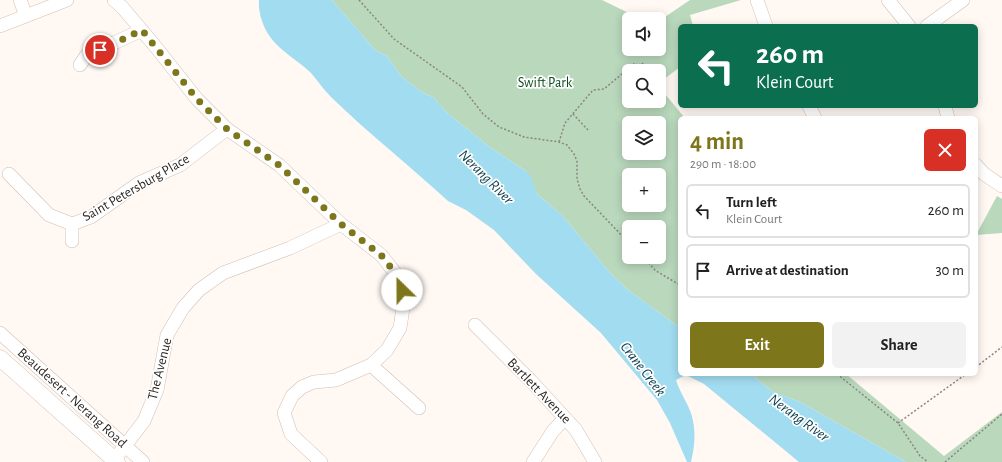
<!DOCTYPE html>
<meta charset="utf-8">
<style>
body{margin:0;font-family:"Alegreya Sans",sans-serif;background:#f2f2f2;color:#222;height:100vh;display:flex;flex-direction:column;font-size:15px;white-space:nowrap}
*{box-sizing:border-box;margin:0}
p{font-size:13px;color:#767676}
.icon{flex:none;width:22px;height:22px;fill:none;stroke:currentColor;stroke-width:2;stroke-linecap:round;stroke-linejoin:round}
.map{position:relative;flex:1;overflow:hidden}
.side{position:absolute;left:678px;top:116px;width:300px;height:260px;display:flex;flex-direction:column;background:#fff;border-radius:6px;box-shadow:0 2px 10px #0003}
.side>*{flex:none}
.banner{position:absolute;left:678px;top:24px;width:300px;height:84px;border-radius:6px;box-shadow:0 2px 10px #0003;background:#0b6e4f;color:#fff;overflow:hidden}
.fabs{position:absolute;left:622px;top:12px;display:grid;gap:8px}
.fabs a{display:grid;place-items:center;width:44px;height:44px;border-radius:6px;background:#fff;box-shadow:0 2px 10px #0003;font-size:20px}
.pin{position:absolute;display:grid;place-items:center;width:34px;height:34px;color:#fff;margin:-17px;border:2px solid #fff;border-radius:50%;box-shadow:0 1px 4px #0007}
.me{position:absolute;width:44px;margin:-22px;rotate:337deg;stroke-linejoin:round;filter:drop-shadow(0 0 3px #0008)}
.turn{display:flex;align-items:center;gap:14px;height:84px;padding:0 12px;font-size:18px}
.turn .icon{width:52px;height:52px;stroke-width:2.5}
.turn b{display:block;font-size:28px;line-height:34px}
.round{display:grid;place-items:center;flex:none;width:42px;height:42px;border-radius:6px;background:#f2f2f2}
.head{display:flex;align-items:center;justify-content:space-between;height:68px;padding:0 12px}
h1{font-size:24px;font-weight:700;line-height:30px;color:#7e761a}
.primary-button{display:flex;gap:8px;margin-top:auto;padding:8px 12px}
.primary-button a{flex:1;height:46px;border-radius:6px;background:#7e761a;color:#fff;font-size:16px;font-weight:700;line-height:46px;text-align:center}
.primary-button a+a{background:#f2f2f2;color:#222}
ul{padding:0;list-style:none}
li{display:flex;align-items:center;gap:12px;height:54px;margin:0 8px 6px;padding:0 4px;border:2px solid #e0e0e0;border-radius:6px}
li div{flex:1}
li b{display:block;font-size:15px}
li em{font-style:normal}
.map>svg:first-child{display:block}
.green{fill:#b9d8bc;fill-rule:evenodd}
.water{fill:#a2dcf0}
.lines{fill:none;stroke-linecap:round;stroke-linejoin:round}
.minor-casing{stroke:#d0bfb5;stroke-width:14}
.major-casing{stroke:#d0bfb5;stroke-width:17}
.path{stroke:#8c8581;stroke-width:1.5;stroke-dasharray:2 2;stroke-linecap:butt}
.minor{stroke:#fff;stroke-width:13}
.major{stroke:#fff;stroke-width:16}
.route{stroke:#7e761a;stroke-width:7;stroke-dasharray:0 12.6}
.labels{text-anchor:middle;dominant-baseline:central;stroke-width:3.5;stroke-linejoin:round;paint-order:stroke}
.park-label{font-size:14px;fill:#0c4b1e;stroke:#fff}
.street-label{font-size:14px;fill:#2d2723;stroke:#fff}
.water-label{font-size:15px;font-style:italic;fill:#104251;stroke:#fff}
</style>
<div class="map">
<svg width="1002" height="462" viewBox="0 0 1002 462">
<rect width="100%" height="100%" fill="#fff8f3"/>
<!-- green -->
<path class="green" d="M 332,0 L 602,0 L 641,19 L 629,19 L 629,49 L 659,49 L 659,21 L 690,0 L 741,0 L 690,15 L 693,26 L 680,26 L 680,67 L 659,83 L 659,71 L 629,71 L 629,101 L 659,101 L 659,87 L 685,118 L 680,118 L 680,328 L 628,290 L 611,274 L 562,215 L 537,194 L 526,171 L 491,148 L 447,113 L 433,97 L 423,93 L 401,76 L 387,56 L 375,50 ZM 629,123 L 659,123 L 659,153 L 629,153 ZM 629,175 L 659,175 L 659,205 L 629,205 ZM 629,227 L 659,227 L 659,257 L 629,257 Z
M 997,196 L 1002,199 L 1002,233 L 976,235 Z
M 751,374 L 846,374 L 944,456 L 1002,412 L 1002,462 L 906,462 L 800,402 L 773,392 Z"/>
<!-- water -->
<path class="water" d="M 259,0 L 332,0 L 375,50 L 387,56 L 401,76 L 423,93 L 433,97 L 447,113 L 491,148 L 526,171 L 531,177 L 537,194 L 562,215 L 611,274 L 628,290 L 680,328 L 680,374 L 751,374 L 773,392 L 800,402 L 906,462 L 799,462 L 704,384 L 686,375 L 676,380 C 680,394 691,407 693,421 C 696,435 694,449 691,462 L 687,462 L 670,423 L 657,400 L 601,333 L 536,274 L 494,230 L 466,210 L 448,201 C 409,165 368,133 331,97 C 324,90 318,81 311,73 C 298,60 276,49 267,32 C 262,24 258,10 259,0 Z"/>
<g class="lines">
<defs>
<path id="minor" d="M 20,0 L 26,16
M 114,0 L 122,7 L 155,46 L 197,99 L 227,129 L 279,165 L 341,224 L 381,255 L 400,279 L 404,301 L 400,328 L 387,350 L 371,365 L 336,380 L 314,382 L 302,387 L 292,396 L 284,413 L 291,434 L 321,462
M 757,0 L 766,26
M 888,0 L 909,26
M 0,26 L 67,0
M 927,26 L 963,0
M 80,65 L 86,56 L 142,30
M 809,106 L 815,118
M 945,106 L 948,118
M 976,165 L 984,174 L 1002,186
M 9,174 L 49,215 L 72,224 L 91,217 L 139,183 L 180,165 L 227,129
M 72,224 L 72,241
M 475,325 L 531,381 L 576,430 L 595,462
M 0,333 L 143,462
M 371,365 L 419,408
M 114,460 L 144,421 L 157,390 L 167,335 L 183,308 L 199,290 L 223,273 L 290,248 L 341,224
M 533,462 L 553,431 L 565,418"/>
<path id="major" d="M 0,358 L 117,462"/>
</defs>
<!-- minor casing -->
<use href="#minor" class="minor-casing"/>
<!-- major casing -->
<use href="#major" class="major-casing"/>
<!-- path -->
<path class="path" d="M 359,0 L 394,39 L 462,87 L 483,114 L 499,127 L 524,137 L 559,142 L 567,145 L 574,154 L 577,161 L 577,179 L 580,189 L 584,196 L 629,243
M 573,114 L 588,130
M 559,142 L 565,123 L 593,90 L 604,89 L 635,63 L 638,66 L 642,63 L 647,70 L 652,65
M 643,257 L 656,271 L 680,285
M 976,367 L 1002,347
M 837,374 L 898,423 L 920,456 L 928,462
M 898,423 L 966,374
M 945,462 L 1002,414"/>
<!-- minor -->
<use href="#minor" class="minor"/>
<!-- major -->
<use href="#major" class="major"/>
</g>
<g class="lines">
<!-- route -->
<path class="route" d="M 100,50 L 142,30 L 197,99 L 227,129 L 279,165 L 341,224 L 381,255 L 400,279 L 402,290"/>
</g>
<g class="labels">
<!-- park labels -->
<g class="park-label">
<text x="545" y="83">Swift Park</text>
</g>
<!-- street labels -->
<g class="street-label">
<text transform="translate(136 188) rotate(-30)">Saint Petersburg Place</text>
<text transform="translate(160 369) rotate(-76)">The Avenue</text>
<text transform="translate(539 391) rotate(46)">Bartlett Avenue</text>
<text transform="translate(72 398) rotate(42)">Beaudesert - Nerang Road</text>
</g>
<!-- water labels -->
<g class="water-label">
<text transform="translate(486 177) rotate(45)">Nerang River</text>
<text transform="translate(643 369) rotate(52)">Crane Creek</text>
<text transform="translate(799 418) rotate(36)">Nerang River</text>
</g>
</g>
</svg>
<div class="fabs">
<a><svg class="icon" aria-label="sound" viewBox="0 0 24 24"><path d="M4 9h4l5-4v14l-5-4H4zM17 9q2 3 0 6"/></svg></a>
<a><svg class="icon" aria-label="search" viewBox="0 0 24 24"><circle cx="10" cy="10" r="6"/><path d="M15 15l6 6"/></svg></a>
<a><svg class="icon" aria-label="layers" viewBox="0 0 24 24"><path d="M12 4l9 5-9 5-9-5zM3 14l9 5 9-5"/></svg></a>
<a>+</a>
<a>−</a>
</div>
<div class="pin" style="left:100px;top:50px;background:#d93025"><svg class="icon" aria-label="arrive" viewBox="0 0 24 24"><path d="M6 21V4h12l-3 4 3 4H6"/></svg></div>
<svg class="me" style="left:402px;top:290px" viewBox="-20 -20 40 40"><circle r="19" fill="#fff"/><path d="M0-13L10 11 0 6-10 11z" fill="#7e761a"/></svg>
<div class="banner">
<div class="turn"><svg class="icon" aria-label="left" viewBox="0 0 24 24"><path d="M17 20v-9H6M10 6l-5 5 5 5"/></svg><div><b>260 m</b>Klein Court</div></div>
</div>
<section class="side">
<div class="head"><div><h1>4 min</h1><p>290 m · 18:00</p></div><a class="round" style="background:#d93025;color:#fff"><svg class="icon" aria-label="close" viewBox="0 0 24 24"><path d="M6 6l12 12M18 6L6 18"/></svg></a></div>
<ul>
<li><svg class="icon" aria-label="left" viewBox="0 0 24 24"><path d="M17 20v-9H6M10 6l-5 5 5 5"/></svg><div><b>Turn left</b><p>Klein Court</p></div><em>260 m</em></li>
<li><svg class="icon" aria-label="arrive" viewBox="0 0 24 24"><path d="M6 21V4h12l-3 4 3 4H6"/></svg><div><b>Arrive at destination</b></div><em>30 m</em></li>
</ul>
<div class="primary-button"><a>Exit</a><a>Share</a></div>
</section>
</div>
